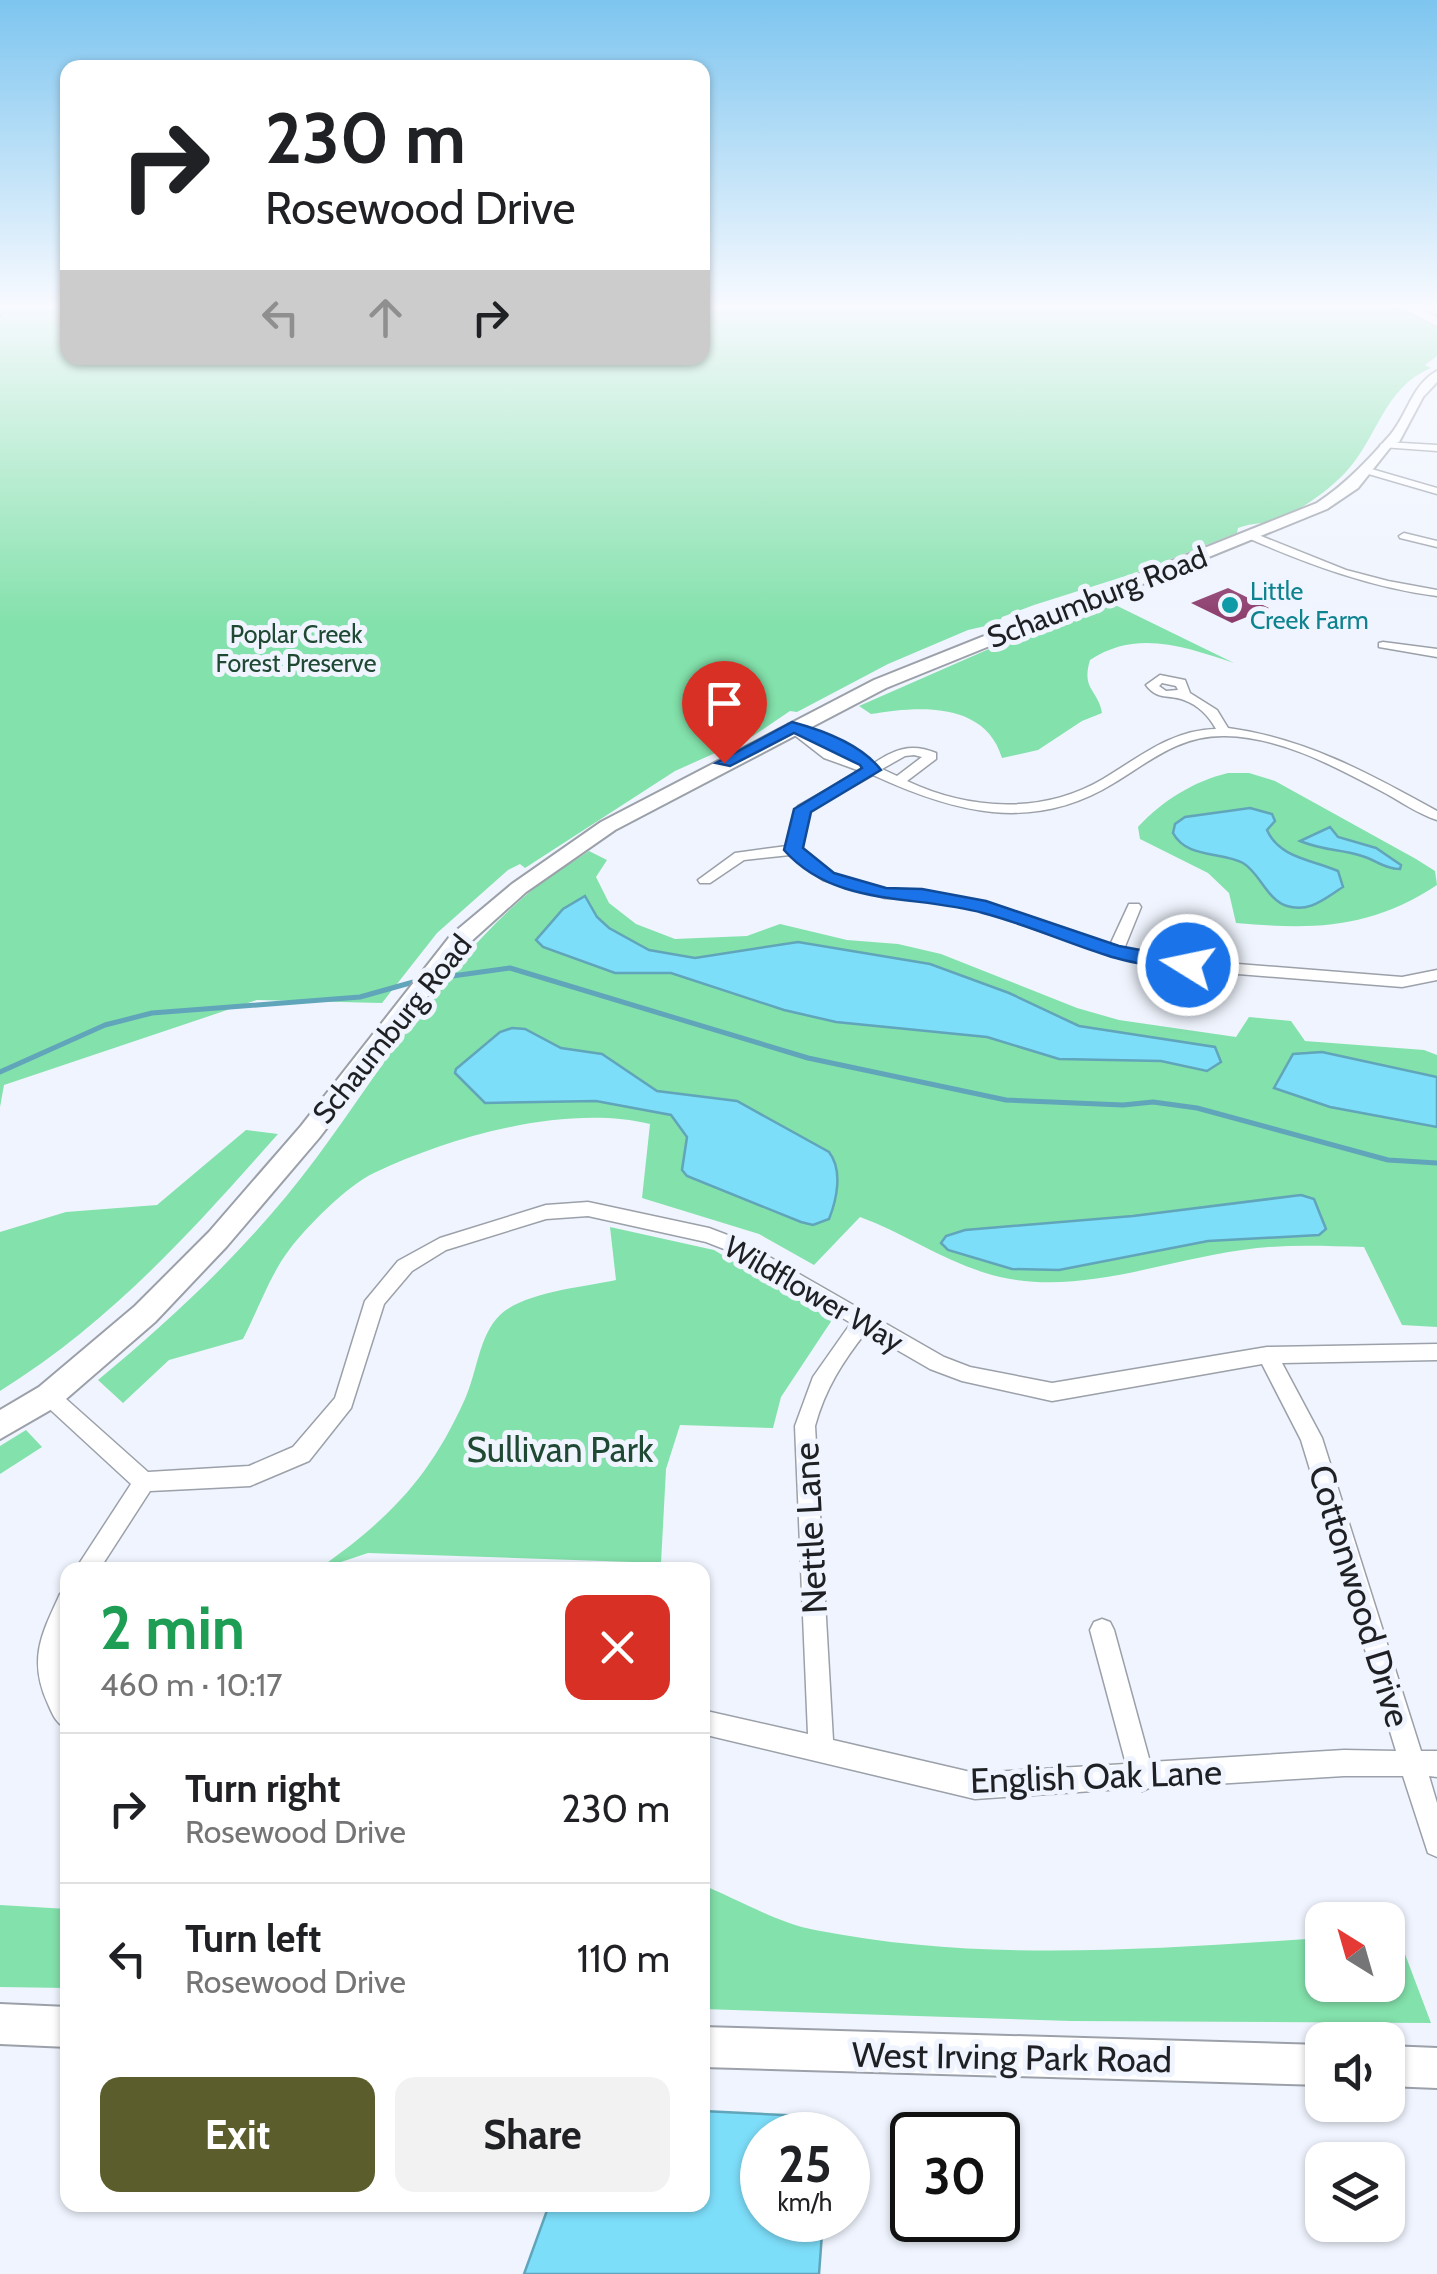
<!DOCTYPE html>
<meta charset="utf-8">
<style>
body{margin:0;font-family:Cabin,sans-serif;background:#f2f2f2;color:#202124;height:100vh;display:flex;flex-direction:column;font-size:38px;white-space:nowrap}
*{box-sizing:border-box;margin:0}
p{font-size:32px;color:#757577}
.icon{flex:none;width:55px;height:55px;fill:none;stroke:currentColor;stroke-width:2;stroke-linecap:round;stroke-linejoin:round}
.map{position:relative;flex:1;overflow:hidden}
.side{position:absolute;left:60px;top:1562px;width:650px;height:650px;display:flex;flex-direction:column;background:#fff;border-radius:20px;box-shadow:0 2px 8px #0004}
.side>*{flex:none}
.banner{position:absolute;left:60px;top:60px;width:650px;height:305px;border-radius:20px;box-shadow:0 2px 8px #0004;background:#fff;color:#202124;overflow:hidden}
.needle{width:65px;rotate:323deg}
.controls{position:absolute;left:1305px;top:1902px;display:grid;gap:20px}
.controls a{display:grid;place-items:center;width:100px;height:100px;border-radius:20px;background:#fff;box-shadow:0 2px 8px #0004;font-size:50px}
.speed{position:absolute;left:740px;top:2112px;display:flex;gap:20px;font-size:50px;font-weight:700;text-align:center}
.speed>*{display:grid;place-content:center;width:130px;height:130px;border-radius:50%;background:#fff;box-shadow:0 2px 8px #0004;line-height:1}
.speed small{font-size:25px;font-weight:400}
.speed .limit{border:5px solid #111;border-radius:15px;background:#fff;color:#111}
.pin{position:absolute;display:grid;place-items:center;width:85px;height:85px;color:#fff;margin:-102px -42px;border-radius:50% 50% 50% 0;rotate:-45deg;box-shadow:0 0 10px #0007}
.pin .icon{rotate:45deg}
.me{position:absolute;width:110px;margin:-55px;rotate:280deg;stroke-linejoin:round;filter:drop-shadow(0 0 8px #0008)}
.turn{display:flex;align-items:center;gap:35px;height:210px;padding:0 40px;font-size:45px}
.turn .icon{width:130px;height:130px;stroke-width:2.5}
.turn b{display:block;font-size:70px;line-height:85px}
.lanes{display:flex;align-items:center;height:95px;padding:0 40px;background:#0003;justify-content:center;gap:50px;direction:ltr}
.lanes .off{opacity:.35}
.round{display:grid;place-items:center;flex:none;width:105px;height:105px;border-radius:20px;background:#f2f2f2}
.head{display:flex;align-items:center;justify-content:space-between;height:170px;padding:0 40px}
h1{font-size:60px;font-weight:700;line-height:75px;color:#1e9e55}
.cta{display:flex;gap:20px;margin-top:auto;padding:20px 40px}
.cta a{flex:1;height:115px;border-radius:20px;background:#5b5e2c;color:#fff;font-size:40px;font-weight:700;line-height:115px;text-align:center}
.cta a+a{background:#f2f2f2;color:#202124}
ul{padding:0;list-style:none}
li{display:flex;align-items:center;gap:30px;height:150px;padding:0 40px;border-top:2px solid #e0e0e0}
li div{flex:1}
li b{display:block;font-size:38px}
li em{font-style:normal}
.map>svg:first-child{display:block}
.green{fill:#83e1ab}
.water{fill:#7ddefa;stroke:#60a5ba;stroke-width:2.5}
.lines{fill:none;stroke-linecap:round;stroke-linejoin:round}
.stream-far1{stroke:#60a5ba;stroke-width:2.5}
.stream{stroke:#60a5ba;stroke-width:5}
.building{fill:#8b3a6a}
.minor-casing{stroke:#9ba0a9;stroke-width:3}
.secondary-casing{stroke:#9ba0a9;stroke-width:4}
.primary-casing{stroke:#9ba0a9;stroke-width:3}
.minor{fill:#fff;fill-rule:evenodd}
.secondary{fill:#fff;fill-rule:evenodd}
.primary{fill:#fff;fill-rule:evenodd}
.route{fill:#1a73e8;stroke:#114b97;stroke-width:2.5}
.culture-dot{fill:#0f9aa8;stroke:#eff4fe;stroke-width:4}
.labels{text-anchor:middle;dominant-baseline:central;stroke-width:10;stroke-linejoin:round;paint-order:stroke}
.far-culture-label{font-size:25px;fill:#0d838f;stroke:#eff4fe;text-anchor:start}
.far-park-label{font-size:25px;fill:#1f4933;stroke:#eff4fe}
.street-label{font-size:30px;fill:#1e2023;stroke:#eff4fe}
.near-park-label{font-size:35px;fill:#1f4933;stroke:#eff4fe}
.near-street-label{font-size:35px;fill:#1e2023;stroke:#eff4fe}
</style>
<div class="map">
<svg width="1437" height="2274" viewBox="0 0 1437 2274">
<rect width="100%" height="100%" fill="#eff4fe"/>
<!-- green -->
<path class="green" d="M 0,307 L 67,307 L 68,358 L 702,358 L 703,307 L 1398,307 L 1437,326 L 1437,356 L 1425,365 L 1431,368 C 1383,388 1378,438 1345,473 C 1324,494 1297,514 1267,522 C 1257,524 1248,524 1238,528 L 1237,533 L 1135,573 L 1034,605 L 1002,617 L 999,623 L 968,630 L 888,664 L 797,712 L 790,711 L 753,736 L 675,771 L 525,868 L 520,864 L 508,870 L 437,933 L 382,1003 L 257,1000 L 4,1085 L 0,1107 Z
M 1103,599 L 1234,663 C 1185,647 1137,629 1090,660 C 1081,690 1098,689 1102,713 L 1082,721 L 1038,750 L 1002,758 C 985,701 918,706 871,714 L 859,706 Z
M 1228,773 L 1249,773 L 1275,781 L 1416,859 L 1435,871 L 1437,885 C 1370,929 1314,930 1236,923 L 1229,893 L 1208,873 L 1140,839 L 1138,827 C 1162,801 1194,781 1228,773 Z
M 589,851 L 607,860 L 596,877 L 609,903 L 636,924 L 675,939 L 747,936 L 780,924 L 847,940 L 898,944 L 941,954 L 1077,1008 L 1119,1020 L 1236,1037 L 1249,1017 L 1291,1021 L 1305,1041 L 1424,1050 L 1437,1055 L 1437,1327 L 1402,1325 L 1364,1247 C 1322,1246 1282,1244 1242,1250 C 1162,1261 1082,1295 1000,1277 C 949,1265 909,1235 860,1217 L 814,1265 L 759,1234 L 642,1198 L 650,1124 C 566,1104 452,1136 374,1173 C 348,1185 307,1226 289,1250 C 270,1275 258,1310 243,1339 L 169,1360 L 123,1403 L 98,1380 C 179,1313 254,1242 317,1157 C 385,1065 443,964 532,890 C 549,875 570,864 589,851 Z
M 246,1130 L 278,1134 C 191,1232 112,1321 0,1391 L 0,1232 L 66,1212 L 157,1205 Z
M 610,1227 L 714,1250 L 832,1320 L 781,1397 L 773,1428 L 680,1425 L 666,1469 L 661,1563 L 368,1553 L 317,1570 C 388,1520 429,1479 465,1399 C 477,1373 479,1335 500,1315 C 524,1292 584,1287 616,1280 Z
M 26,1430 L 42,1447 L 0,1474 L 0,1446 Z
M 702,1885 C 738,1899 777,1923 815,1930 C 982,1963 1154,1949 1322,1938 L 1322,1985 L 1388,1985 L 1388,1933 L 1397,1933 L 1431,2023 L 1071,2021 L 703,2009 Z
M 0,1905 L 67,1909 L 67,1988 L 0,1987 Z"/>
<!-- water -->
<path class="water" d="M 1250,808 L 1272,814 L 1275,821 L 1267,830 C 1279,858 1313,860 1338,871 L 1343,887 C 1325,898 1310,913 1287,906 C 1267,900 1260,873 1243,863 C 1221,851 1187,859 1173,833 L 1175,824 L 1185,817 Z
M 1330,827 L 1338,837 L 1376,848 L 1401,865 L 1400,869 C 1385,869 1376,860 1362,856 C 1341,849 1324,851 1300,841 Z
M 585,896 L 597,917 L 609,928 L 649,950 L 695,958 L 798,942 L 930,964 L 1009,993 L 1079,1026 L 1215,1047 L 1221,1062 L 1207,1071 L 1161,1061 L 1059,1059 L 987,1037 L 836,1022 L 784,1010 L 671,973 L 615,973 L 543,947 L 536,940 L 563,909 Z
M 512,1028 L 525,1029 L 561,1048 L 602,1054 L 657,1091 L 737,1101 L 829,1152 C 843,1170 837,1199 829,1219 L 813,1225 L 801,1222 L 687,1176 L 682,1170 L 687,1137 L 671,1115 L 596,1101 L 485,1103 L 455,1073 L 456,1069 L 500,1032 Z
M 1322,1052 L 1437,1077 L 1437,1127 L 1330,1107 L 1274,1088 L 1293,1054 Z
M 1301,1195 L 1314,1199 L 1326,1229 L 1319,1235 L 1208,1241 L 1059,1270 L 1012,1269 L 948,1250 L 941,1243 L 946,1236 L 965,1230 L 1133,1216 Z
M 703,2111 L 805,2116 L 819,2125 L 823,2135 L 762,2135 L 762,2220 L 823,2220 L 819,2274 L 524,2274 L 549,2205 L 702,2205 Z"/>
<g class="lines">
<!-- stream-far1 -->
<path class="stream-far1" d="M 0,317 L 8,307"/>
<!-- stream -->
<path class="stream" d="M 438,978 L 510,968 L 808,1058 L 1006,1100 L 1123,1105 L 1153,1102 L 1197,1108 L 1388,1160 L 1437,1163
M 0,1072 L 105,1025 L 152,1013 L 360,997 L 417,981"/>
</g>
<!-- building -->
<path class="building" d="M 1228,588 L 1269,608 L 1232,623 L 1191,603 Z"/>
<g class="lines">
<defs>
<path id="minor" d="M 1385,442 L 1437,445 L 1437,451 L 1382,447 L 1380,445 Z
M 1368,468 L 1437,488 L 1437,494 L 1365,473 L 1363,471 Z
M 1404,533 L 1437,541 L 1437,547 L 1400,538 L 1399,536 Z
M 1248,534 L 1256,534 L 1346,570 L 1388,581 L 1437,590 L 1437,596 C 1370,587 1310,565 1248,538 Z
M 1383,642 L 1437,649 L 1437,657 L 1379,647 L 1379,643 Z
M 1160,675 L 1185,680 L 1190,693 L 1217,710 L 1228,728 C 1305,738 1370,774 1437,811 L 1437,820 C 1418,814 1400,801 1383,792 C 1334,766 1281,737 1225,736 C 1180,735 1150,761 1114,783 C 1032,834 953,812 873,775 L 809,811 L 800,849 L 833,874 L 886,890 L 922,891 L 991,904 L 1110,945 L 1129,904 L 1139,904 L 1141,907 L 1124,949 L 1188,960 L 1402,977 L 1437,970 L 1437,980 L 1402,987 L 1188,970 L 1115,957 L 983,911 L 922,899 L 885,898 L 823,880 L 790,855 L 744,860 L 710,883 L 700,883 L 698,880 L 735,853 L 787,846 L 798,806 L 860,771 L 824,758 L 788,730 L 788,724 L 796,724 L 833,752 L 870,766 C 892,750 910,742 936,753 L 936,759 L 907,781 C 969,810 1042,815 1103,779 C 1140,757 1171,730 1216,729 C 1209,716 1198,705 1184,700 C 1169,694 1158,701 1146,685 ZM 1162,683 L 1176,686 L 1178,690 L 1166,691 L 1159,686 ZM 914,755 L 922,757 L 897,776 L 882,769 L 905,756 Z
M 588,1202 L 709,1228 L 738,1239 L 944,1357 L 970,1367 L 1052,1383 L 1267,1347 L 1437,1344 L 1437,1360 L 1282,1363 L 1322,1438 L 1421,1751 L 1437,1751 L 1437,1777 L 1429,1776 L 1437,1803 L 1437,1857 L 1428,1853 L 1403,1776 L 1344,1776 L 1149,1788 L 1142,1791 L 1137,1788 L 975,1799 L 702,1734 L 702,1710 L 808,1734 L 795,1426 L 813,1377 L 851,1323 L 724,1249 L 706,1242 L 588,1216 L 546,1219 L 446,1250 L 412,1271 L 384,1304 L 351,1408 L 309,1461 L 250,1486 L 150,1491 L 99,1570 L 75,1570 L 131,1484 L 42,1402 L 39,1396 L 42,1390 L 49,1387 L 56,1390 L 148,1472 L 249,1466 L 293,1447 L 335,1398 L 365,1301 L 398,1261 L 440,1238 L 546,1205 ZM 866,1332 L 930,1369 L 962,1381 L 1052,1401 L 1262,1364 L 1301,1440 L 1396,1751 L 1344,1750 L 1150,1762 L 1114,1630 L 1110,1622 L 1102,1619 L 1094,1622 L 1090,1630 L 1126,1764 L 975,1773 L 833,1740 L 815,1426 C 825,1389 843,1361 866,1332 Z
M 68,1591 L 68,1630 L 60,1660 L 61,1672 L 68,1693 L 68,1729 C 56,1724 53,1715 48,1704 C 28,1660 41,1635 60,1594 Z"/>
<path id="secondary" d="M 1437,371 L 1437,382 L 1423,397 L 1399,442 L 1393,444 L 1358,488 L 1327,509 L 886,688 L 615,830 L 526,892 L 467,945 L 319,1138 L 227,1246 L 155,1322 L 59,1405 L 0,1439 L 0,1410 L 39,1387 L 135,1306 L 209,1232 L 301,1126 L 451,935 L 512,884 L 601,822 L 874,680 L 1317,503 C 1346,484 1369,459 1391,434 C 1408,413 1412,385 1437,371 Z
M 0,2004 L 68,2007 L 68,2047 L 0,2044 Z
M 702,2027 L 1322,2045 L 1322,2085 L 702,2067 Z
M 1388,2046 L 1437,2048 L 1437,2088 L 1388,2086 Z"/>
<path id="primary" d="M 1400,307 L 1415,307 L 1437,317 L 1437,326 Z"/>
</defs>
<!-- minor casing -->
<use href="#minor" class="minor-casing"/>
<!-- secondary casing -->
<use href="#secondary" class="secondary-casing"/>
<!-- primary casing -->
<use href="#primary" class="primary-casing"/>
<!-- minor -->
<use href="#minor" class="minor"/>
<!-- secondary -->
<use href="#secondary" class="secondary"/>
<!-- primary -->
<use href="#primary" class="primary"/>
</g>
<!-- sky -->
<linearGradient id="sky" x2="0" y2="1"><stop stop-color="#7dc5ef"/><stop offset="0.49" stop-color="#f8faff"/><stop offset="1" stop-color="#f8faff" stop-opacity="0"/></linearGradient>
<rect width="1437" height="625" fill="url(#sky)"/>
<!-- route -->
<path class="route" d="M 792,722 C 822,730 862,745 881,770 L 811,812 L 803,848 L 834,873 L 886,888 L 922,889 L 986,901 L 1119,946 L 1188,959 L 1198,965 L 1188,972 C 1161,967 1132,964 1106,955 C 1065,942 1025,924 983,913 C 915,894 835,908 784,850 L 794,809 L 862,768 L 860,765 L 794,733 L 730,766 L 716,763 Z"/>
<!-- markers -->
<circle class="culture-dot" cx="1230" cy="605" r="10"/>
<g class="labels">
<!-- far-culture labels -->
<g class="far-culture-label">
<text x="1250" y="591">Little<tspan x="1250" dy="29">Creek Farm</tspan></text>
</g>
<!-- far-park labels -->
<g class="far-park-label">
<text x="296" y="634">Poplar Creek<tspan x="296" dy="29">Forest Preserve</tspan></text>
</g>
<!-- street labels -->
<g class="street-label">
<text transform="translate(1097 597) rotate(-21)">Schaumburg Road</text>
<text transform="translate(392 1029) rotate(-51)">Schaumburg Road</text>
<text transform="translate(814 1294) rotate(30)">Wildflower Way</text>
</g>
<!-- near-park labels -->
<g class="near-park-label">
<text x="560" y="1449">Sullivan Park</text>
</g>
<!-- near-street labels -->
<g class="near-street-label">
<text transform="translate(810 1528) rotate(-93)">Nettle Lane</text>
<text transform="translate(1360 1596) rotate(73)">Cottonwood Drive</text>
<text transform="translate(1096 1776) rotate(-2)">English Oak Lane</text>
<text transform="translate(1012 2057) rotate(1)">West Irving Park Road</text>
</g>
</g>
</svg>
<div class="controls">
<a><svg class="needle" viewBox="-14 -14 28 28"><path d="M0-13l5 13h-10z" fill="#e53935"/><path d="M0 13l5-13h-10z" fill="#757577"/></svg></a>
<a><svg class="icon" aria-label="sound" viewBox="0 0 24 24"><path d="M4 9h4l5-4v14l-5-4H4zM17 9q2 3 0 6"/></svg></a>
<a><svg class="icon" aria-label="layers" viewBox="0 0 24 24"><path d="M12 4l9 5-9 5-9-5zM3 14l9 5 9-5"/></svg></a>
</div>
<div class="speed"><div>25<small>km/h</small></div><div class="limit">30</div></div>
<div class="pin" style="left:724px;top:763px;background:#d93025"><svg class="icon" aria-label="arrive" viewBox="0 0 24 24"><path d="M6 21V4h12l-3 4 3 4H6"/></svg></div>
<svg class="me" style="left:1188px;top:965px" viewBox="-20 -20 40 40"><circle r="17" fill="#1a73e8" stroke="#fff" stroke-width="3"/><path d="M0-11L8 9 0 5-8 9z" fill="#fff"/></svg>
<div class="banner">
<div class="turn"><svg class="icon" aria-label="right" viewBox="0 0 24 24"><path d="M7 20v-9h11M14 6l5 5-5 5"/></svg><div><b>230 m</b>Rosewood Drive</div></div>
<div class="lanes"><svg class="icon off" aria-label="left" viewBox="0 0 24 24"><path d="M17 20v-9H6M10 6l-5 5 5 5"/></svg><svg class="icon off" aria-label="ahead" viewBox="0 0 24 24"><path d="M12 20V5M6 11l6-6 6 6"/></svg><svg class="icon" aria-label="right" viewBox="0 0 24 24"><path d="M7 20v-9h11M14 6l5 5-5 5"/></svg></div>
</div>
<section class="side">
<div class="head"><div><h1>2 min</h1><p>460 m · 10:17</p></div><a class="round" style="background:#d93025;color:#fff"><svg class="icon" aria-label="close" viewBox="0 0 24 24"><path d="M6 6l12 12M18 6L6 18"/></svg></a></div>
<ul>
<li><svg class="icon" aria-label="right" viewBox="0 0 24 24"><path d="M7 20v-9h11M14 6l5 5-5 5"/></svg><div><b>Turn right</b><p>Rosewood Drive</p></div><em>230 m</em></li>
<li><svg class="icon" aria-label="left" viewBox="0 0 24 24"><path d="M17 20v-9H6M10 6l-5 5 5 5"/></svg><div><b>Turn left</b><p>Rosewood Drive</p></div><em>110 m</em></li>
</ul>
<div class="cta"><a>Exit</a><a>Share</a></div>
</section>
</div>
